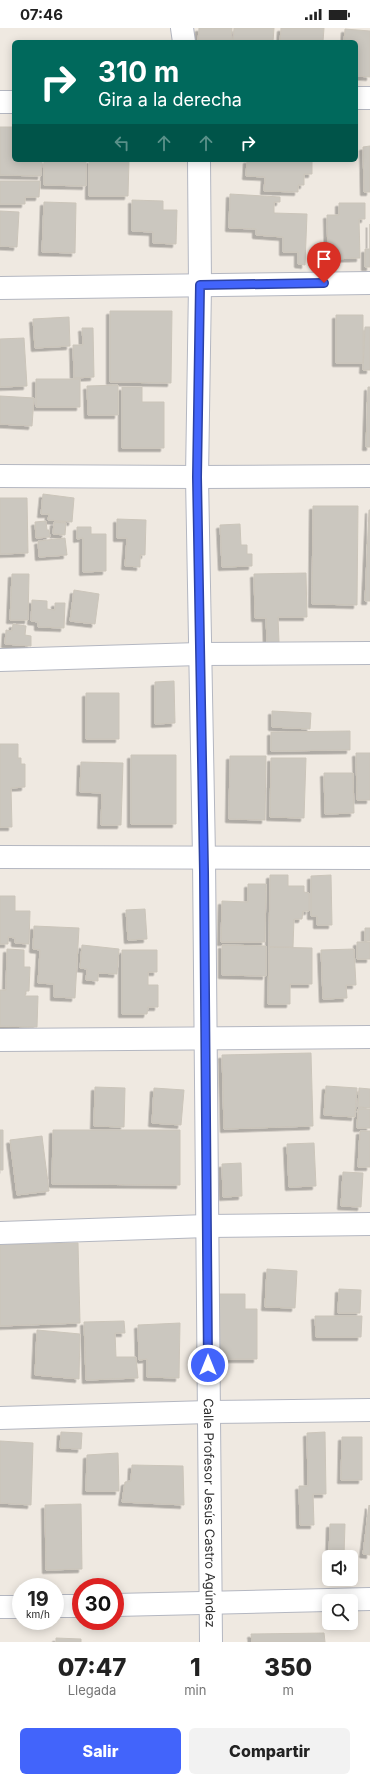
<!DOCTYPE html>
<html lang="es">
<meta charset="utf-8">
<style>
body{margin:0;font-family:Inter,sans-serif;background:#f2f2f2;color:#222;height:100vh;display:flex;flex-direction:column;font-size:15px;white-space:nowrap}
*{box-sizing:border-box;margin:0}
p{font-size:13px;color:#767676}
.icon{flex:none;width:22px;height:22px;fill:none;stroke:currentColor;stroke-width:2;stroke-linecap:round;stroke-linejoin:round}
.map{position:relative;height:1614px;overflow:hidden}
.sheet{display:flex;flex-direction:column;background:#fff;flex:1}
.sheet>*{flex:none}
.hud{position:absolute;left:12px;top:12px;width:346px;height:122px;border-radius:6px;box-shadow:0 2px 10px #0003;background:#00695c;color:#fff;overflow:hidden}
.buttons{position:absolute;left:322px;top:1522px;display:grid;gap:8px}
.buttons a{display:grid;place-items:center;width:36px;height:36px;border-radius:6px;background:#fff;box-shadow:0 2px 10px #0003;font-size:20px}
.speed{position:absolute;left:12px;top:1550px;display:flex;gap:8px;font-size:20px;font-weight:700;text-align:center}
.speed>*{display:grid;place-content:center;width:52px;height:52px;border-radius:50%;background:#fff;box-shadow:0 2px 10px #0003;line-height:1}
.speed small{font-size:10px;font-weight:400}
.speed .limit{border:6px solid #d22;background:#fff;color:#111}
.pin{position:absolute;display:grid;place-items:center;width:34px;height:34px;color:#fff;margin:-41px -17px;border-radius:50% 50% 50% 0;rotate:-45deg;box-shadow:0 0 4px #0007}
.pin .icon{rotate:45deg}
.me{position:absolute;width:44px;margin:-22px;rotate:0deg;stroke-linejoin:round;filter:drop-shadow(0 0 3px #0008)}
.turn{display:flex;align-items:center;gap:14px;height:84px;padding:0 20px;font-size:18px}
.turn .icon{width:52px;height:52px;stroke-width:2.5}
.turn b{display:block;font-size:28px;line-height:34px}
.lanes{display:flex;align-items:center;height:38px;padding:0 20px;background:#0003;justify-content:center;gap:20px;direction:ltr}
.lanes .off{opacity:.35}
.eta{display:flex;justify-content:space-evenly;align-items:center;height:68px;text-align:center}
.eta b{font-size:24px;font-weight:800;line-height:28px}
.primary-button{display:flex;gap:8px;margin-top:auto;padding:8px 20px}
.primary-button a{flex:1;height:46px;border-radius:6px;background:#4264fb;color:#fff;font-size:16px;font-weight:800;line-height:46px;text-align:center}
.primary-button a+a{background:#f2f2f2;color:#222}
.status{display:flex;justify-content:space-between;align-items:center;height:28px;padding:0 20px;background:#fff;direction:ltr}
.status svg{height:11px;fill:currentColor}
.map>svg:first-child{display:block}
.building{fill:#cbc7bf;stroke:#cbc5ba;filter:url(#shadow)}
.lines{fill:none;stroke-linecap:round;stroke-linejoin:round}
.street-casing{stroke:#b4b7c1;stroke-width:24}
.street{stroke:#fff;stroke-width:22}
.route-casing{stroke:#2b41a3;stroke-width:10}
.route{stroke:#4264fb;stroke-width:7}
.labels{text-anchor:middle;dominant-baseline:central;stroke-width:4;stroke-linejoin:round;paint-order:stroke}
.street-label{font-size:13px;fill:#2e2e2e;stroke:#fff}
</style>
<div class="status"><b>07:46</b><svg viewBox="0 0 49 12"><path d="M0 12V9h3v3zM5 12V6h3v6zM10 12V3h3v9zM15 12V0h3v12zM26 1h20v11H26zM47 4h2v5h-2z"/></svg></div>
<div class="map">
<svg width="370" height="1614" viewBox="0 0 370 1614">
<defs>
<filter id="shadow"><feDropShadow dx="-3.5" dy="3.5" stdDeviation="0" flood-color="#0004"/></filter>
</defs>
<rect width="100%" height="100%" fill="#efe9e1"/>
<!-- building -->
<path class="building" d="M 199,0 L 232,0 L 231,14 L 198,14 Z
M 234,0 L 274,0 L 273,14 L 233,14 Z
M 281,0 L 324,0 L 323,14 L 280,14 Z
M 345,1 L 370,3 L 370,49 L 356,48 L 356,14 L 344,14 Z
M 0,99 L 14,99 L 14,132 L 42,132 L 41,148 L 0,147 Z
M 370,118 L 370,164 L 364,164 L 363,119 Z
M 44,132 L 86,132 L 86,158 L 44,157 Z
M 89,132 L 129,132 L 128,168 L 89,168 Z
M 247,132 L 312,132 L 312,146 L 304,146 L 304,157 L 298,157 L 298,164 L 264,163 L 265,149 L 246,148 Z
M 0,153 L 40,153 L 39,169 L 25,169 L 25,176 L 0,176 Z
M 230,166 L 280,169 L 280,174 L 274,174 L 274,185 L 307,186 L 305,237 L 298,236 L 298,224 L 283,224 L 283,209 L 256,207 L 256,201 L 229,200 Z
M 132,172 L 163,173 L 163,182 L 177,182 L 176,216 L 153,215 L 153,204 L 132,203 Z
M 44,174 L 76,175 L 75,225 L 42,224 Z
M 339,175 L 365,175 L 365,191 L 359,191 L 360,230 L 328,231 L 327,187 L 339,187 Z
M 0,183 L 19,184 L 17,219 L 0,218 Z
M 370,196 L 370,239 L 365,239 L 365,221 L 370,221 Z
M 110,283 L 172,283 L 171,355 L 110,354 Z
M 336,287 L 363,287 L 363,335 L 336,335 Z
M 69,289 L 70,318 L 35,320 L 33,291 Z
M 365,299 L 370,299 L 370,342 L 363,342 Z
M 82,300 L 93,300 L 94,349 L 74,350 L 73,317 L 83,317 Z
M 24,310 L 27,358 L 0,359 L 0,311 Z
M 36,351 L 80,351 L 80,379 L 36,379 Z
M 118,357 L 118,387 L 88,387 L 87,358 Z
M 122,359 L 142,359 L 142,374 L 164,374 L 164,420 L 122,420 Z
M 368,359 L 370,359 L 370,419 L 366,419 Z
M 0,368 L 34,370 L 32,398 L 0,396 Z
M 43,466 L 74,470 L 72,494 L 48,492 L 49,486 L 41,486 Z
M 0,470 L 27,470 L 28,525 L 0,526 Z
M 313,478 L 358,478 L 357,577 L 312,576 Z
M 369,482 L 370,482 L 370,573 L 365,573 Z
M 117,491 L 146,492 L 145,527 L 140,527 L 140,539 L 125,538 L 127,510 L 117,510 Z
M 46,493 L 47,502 L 49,502 L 50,509 L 36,510 L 35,494 Z
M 54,494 L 66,495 L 65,507 L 53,506 Z
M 240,496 L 241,517 L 247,517 L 247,526 L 252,526 L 252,538 L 222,539 L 220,497 Z
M 77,499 L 91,499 L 91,506 L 106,506 L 106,543 L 83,544 L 83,510 L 77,511 Z
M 65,510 L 67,527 L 39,529 L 38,513 Z
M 306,545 L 307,589 L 278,589 L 279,614 L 267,614 L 266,590 L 255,590 L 254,546 Z
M 12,546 L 29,546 L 28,592 L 10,592 Z
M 74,562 L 99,566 L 95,596 L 70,593 Z
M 32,572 L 47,573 L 47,581 L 55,582 L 55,575 L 65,575 L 64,600 L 38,599 L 38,594 L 31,593 Z
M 13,596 L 26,598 L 25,607 L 31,608 L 31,618 L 5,616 L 6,602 L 12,603 Z
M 174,653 L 175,695 L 155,696 L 155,654 Z
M 86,665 L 119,665 L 119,711 L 86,711 Z
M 272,683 L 311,685 L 310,701 L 272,699 Z
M 350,703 L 350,722 L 271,723 L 271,704 Z
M 0,716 L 18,716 L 18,730 L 21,730 L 21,736 L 25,736 L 25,759 L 11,760 L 12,799 L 0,799 Z
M 356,725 L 370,725 L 370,772 L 357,772 Z
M 131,727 L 176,727 L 176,796 L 131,796 Z
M 230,728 L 266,728 L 265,792 L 229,791 Z
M 271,730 L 306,730 L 304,790 L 270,789 Z
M 81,734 L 123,735 L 121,797 L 101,797 L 102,765 L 80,764 Z
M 324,745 L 353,745 L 354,785 L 325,786 Z
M 270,847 L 288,847 L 288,858 L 304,858 L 304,864 L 309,865 L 309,883 L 303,883 L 302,891 L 294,891 L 293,919 L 269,919 Z
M 331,847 L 332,897 L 317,897 L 317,888 L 311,888 L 311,848 Z
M 248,856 L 266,856 L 265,914 L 221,914 L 222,873 L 248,874 Z
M 0,868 L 15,868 L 15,883 L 30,883 L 29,916 L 15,915 L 15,910 L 8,909 L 8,916 L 0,916 Z
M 145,881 L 147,911 L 128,912 L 126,882 Z
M 34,898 L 79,900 L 75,970 L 54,969 L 54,956 L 38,955 L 40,922 L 33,921 Z
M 365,900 L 370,900 L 370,913 L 365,913 Z
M 357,914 L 370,914 L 370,931 L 357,931 Z
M 82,917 L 119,921 L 117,946 L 98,945 L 98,953 L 86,952 L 87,941 L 80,940 Z
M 222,917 L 266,918 L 266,948 L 222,947 Z
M 269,919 L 312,920 L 312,956 L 290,956 L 290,976 L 268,976 Z
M 7,921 L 24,922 L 24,939 L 30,939 L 29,963 L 26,963 L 25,968 L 38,968 L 37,999 L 0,998 L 0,962 L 6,962 Z
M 354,921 L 356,957 L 346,957 L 347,970 L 323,971 L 321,922 Z
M 122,922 L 157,922 L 157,944 L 148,944 L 148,957 L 158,957 L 158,979 L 148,979 L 147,986 L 122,986 Z
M 311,1025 L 313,1098 L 224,1101 L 222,1027 Z
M 326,1058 L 357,1060 L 355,1089 L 324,1087 Z
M 95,1059 L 125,1060 L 124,1099 L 94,1098 Z
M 154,1060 L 184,1062 L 181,1097 L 152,1095 Z
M 359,1060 L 370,1061 L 370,1080 L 358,1079 Z
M 358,1081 L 370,1081 L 370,1100 L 357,1100 Z
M 0,1102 L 3,1102 L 3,1142 L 0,1142 Z
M 53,1102 L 180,1102 L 180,1157 L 52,1156 Z
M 360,1103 L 370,1103 L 370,1139 L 358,1139 Z
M 42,1108 L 49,1163 L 17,1167 L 10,1112 Z
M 314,1115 L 316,1158 L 289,1159 L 287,1116 Z
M 241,1135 L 242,1168 L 223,1169 L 222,1136 Z
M 343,1144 L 363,1145 L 361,1179 L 341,1178 Z
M 78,1215 L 80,1295 L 0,1298 L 0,1217 Z
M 267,1241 L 297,1243 L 295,1280 L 265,1279 Z
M 339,1261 L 361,1262 L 360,1285 L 338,1285 Z
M 216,1266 L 245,1266 L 245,1281 L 257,1281 L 257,1331 L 216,1331 Z
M 315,1288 L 362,1288 L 361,1309 L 316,1309 Z
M 124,1293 L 125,1305 L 115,1305 L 116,1329 L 136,1329 L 138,1350 L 86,1352 L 84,1294 Z
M 180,1295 L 179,1350 L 147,1349 L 147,1331 L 139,1332 L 138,1297 Z
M 37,1302 L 80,1306 L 79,1351 L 35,1347 Z
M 61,1404 L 82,1405 L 81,1421 L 60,1420 Z
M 325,1404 L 326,1466 L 313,1466 L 314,1497 L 300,1497 L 299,1458 L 308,1458 L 307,1405 Z
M 342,1409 L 362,1409 L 362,1452 L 341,1452 Z
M 0,1413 L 33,1415 L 31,1477 L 0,1475 Z
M 118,1425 L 119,1463 L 86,1463 L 87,1427 Z
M 132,1437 L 183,1438 L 184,1477 L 122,1474 L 125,1454 L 131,1453 Z
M 81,1476 L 82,1541 L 46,1542 L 45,1477 Z
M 369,1477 L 370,1478 L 370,1527 L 363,1526 Z
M 330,1496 L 345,1496 L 344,1529 L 329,1529 Z
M 324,1605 L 325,1614 L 252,1614 L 251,1606 Z
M 56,1610 L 81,1611 L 81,1614 L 56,1614 Z"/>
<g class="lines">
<defs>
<g id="street">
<path d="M 182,0 L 184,14"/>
<path d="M 356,70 L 370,70"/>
<path d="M 0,74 L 14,74"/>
<path id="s1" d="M 199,132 L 200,257 L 197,449 L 204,829 L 211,1614"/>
<path d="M 0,260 L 370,255"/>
<path d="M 0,448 L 197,449 L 370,448"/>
<path d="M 0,632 L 199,626 L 370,625"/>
<path d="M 0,829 L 370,830"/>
<path d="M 0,1012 L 370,1009"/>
<path d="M 0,1205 L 207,1198 L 370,1196"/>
<path d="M 0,1390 L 209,1384 L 370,1382"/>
<path d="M 115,1577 L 370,1571"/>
<path d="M 55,1578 L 81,1578"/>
<path d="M 0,1579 L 21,1579"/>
</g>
</defs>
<!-- street casing -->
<use href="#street" class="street-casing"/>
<!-- street -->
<use href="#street" class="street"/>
</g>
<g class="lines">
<defs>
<path id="route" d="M 208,1337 L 204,844 L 197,449 L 200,257 L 324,255"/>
</defs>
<!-- route casing -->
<use href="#route" class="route-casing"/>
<!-- route -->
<use href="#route" class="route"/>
</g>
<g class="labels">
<!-- street labels -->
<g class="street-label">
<text stroke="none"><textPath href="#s1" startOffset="1353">Calle Profesor Jesús Castro Agúndez</textPath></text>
</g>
</g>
</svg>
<div class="buttons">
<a><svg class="icon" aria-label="sound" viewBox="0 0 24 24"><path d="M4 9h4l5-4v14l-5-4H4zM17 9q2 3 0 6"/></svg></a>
<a><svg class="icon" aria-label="search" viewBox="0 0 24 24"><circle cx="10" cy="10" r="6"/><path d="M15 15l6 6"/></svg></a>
</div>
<div class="speed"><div>19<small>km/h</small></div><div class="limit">30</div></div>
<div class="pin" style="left:324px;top:255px;background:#d93025"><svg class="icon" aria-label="arrive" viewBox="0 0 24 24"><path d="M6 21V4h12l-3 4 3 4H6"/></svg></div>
<svg class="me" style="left:208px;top:1337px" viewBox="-20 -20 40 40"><circle r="17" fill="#4264fb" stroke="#fff" stroke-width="3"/><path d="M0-11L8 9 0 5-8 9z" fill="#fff"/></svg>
<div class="hud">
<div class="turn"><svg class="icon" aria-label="right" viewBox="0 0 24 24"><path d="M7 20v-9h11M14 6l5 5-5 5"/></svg><div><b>310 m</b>Gira a la derecha</div></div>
<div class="lanes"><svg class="icon off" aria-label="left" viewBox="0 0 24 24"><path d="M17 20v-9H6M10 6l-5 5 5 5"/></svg><svg class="icon off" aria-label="ahead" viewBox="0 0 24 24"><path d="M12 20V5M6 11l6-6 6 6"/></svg><svg class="icon off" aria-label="ahead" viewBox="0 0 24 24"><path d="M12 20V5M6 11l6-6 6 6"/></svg><svg class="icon" aria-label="right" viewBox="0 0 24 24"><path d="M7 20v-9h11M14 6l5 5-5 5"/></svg></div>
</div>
</div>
<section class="sheet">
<div class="eta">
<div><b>07:47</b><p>Llegada</p></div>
<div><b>1</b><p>min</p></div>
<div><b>350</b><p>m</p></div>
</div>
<div class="primary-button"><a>Salir</a><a>Compartir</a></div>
</section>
